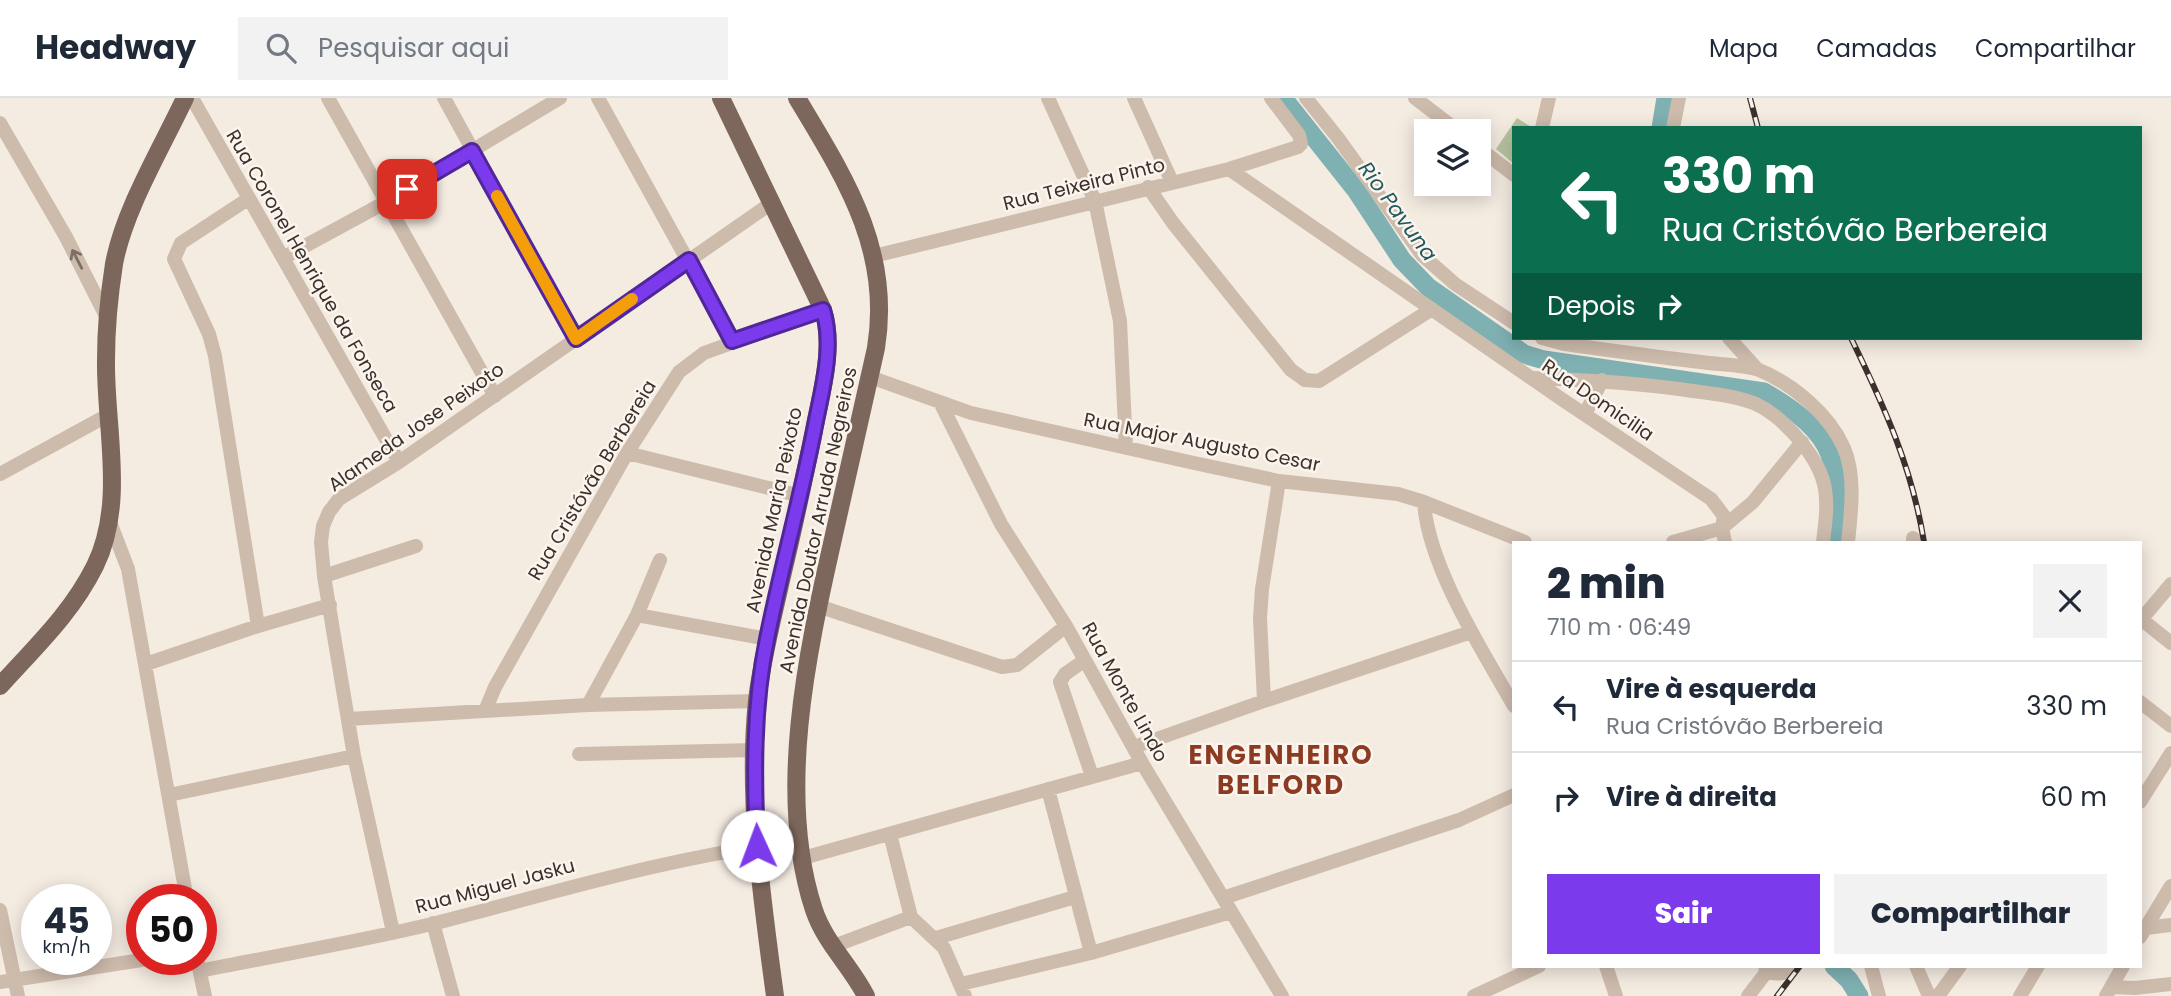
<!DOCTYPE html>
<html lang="pt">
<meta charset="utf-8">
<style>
body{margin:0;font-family:Poppins,sans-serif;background:#f2f2f3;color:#1f2937;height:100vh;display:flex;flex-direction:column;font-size:26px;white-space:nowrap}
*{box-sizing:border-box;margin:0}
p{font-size:23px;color:#747a83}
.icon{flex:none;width:38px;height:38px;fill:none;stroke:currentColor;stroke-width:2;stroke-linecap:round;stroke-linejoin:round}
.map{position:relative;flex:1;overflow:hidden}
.details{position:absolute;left:1512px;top:443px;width:630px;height:427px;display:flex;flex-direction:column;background:#fff;border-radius:0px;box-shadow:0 4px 18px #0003}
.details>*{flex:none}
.guide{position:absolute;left:1512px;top:28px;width:630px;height:214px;border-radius:0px;box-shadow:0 4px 18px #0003;background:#0b6e4f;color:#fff;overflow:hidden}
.controls{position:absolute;left:1414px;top:21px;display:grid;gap:14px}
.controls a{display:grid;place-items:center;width:77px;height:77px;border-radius:0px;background:#fff;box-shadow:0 4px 18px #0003;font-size:35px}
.speed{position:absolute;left:21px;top:786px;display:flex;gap:14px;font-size:35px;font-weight:700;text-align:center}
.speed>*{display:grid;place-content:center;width:91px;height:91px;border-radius:50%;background:#fff;box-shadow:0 4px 18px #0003;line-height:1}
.speed small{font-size:18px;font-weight:400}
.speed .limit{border:10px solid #d22;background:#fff;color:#111}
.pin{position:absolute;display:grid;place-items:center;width:60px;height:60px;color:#fff;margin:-30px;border-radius:14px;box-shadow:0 4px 10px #0006}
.me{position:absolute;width:77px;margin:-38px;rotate:358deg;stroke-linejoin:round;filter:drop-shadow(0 0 5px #0008)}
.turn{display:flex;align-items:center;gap:24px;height:147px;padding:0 35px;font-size:32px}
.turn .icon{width:91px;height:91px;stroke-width:2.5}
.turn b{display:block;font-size:49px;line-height:60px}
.then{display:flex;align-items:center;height:66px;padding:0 35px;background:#0003;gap:14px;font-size:26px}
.round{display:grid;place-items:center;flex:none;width:74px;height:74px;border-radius:0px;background:#f2f2f3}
.summary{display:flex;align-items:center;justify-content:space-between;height:119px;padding:0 35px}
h1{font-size:42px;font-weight:800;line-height:52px}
.cta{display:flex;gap:14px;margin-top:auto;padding:14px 35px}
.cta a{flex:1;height:80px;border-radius:0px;background:#7c3aed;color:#fff;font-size:28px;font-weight:800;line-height:80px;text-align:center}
.cta a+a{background:#f2f2f3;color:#1f2937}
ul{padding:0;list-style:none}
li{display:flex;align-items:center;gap:21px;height:91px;padding:0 35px;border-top:2px solid #e0e1e3}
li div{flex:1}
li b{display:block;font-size:26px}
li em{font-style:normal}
header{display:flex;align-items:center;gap:42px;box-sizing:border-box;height:98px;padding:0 35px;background:#fff;border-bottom:2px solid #e0e1e3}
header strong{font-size:33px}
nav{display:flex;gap:38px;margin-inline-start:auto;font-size:24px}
.search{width:490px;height:63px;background:#f2f2f3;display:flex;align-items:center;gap:18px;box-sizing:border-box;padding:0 24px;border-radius:0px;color:#747a83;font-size:26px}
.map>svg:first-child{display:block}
.green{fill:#b8c4a0}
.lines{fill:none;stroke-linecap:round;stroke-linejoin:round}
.river{stroke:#7fb0b2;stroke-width:19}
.minor{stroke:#cdbbac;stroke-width:14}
.major{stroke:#7d675c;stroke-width:18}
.rail-casing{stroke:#3b302b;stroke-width:6}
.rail{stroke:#fbf5ee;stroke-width:3.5;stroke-dasharray:10;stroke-linecap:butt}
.oneway{stroke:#7d6f65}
.route-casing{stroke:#51269a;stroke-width:18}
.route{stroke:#7c3aed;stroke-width:12}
.slow{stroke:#f59e0b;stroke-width:12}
.labels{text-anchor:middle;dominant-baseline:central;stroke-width:5;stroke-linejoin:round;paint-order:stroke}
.street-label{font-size:19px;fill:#3b302b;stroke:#fbf5ee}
.water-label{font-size:21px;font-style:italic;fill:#1f5a5e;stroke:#fbf5ee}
.district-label{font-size:26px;font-weight:bold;letter-spacing:2px;fill:#8c3b22;stroke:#fbf5ee}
</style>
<header>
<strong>Headway</strong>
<div class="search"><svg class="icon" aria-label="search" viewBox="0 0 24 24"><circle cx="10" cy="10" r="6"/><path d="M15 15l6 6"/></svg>Pesquisar aqui</div>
<nav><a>Mapa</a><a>Camadas</a><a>Compartilhar</a></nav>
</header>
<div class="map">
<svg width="2171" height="898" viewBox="0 0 2171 898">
<rect width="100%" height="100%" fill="#f4ebe1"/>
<!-- green -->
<path class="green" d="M 1517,20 L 1533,30 L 1514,30 L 1514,66 L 1496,51 Z"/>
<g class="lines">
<!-- river -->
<path class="river" d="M 1283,0 L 1356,92 L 1402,162 L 1428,189 L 1524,256 L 1544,262 L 1764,294 C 1838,337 1841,364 1834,444
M 1661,30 L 1666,0
M 1834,868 L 1849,882 L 1859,898"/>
<!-- minor -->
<path class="minor" d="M 192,0 L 399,364
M 328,0 L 495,298
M 444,0 L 576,241
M 598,0 L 732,243
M 1048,0 L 1095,103 L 1120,223 L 1126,350
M 1134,0 L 1172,84
M 1306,0 L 1338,40 L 1422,157 L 1455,186 L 1514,225
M 1415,0 L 1458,33
M 0,25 L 66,139 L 108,222
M 1542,30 L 1549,0
M 1673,30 L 1679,0
M 1479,50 L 1514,77
M 1229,71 L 1560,300 L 1711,401 L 1724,418 L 1722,430 L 1725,444
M 1148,89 L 1173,125 L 1291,272 L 1305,282 L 1319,283 L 1432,211
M 248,101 L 181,145 L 174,161 L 209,236 L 215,258 L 258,528
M 874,158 L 1229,71 L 1298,49 L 1301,46 L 1299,37 L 1271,0
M 283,160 L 386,104 L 560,0
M 1542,240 L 1564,246 C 1610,252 1655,259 1701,264 C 1719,267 1742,266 1759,272 C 1793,286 1829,316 1844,350 C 1856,378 1851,415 1848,444
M 1729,240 L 1757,271
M 870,279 L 971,315 L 1194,365 L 1279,383 L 1398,396 L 1424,404 L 1525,444
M 1534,280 C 1588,282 1640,285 1693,293 C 1714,296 1737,298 1756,306 C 1785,320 1820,360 1825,391 C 1828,409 1825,427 1823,444
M 940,304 L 1001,426 L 1066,528 L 1142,665 L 1282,898
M 1585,316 L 1602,282
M 627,355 L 801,398
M 0,376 L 108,317
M 1424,404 C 1428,468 1482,552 1514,608
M 110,424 L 128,471 L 187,802
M 1913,440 L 1913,444
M 1673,444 L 1722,430 L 1753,404 L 1802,344
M 324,478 L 416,448
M 818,508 L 1002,569 L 1017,567 L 1066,528
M 637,517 L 767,541
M 2141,521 L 2171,545
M 2140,523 L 2171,486
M 1085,562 L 1065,576 L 1060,584 L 1092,678
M 146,566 L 258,528 L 330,507
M 1264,603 L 1260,520 L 1262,491 L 1279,383
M 2140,604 L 2171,628
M 588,607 L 637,517 L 660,462
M 485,613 L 495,589 L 627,355 L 679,274 L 704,255 L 823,212
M 349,621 L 588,607 L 757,603
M 1134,649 L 1264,603 L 1471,534
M 579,656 L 755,652
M 1048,691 L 1091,855
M 169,697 L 354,658
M 2140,704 L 2171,655
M 890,736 L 911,819 L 944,850 L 965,898
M 803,760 L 1142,665
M 1223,800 L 1459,722 L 1514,697
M 0,812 L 18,898
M 433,825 L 453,898
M 2146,830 L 2171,827
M 393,834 L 354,658 L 324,478 L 321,444 L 323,428 L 329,414 L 339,401 L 399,364 L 773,104
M 2140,839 L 2171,788
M 936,840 L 1075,799
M 831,849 L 911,819
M 197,861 L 205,898
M 1606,868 L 1616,898
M 1871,868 L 1879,898
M 1916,868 L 1929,898
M 200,873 C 278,857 358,844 436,825 C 556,794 676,757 800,743
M 1766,873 C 1778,877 1785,877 1795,868
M 0,884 L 148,861
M 961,886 L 1091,855 L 1231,814
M 2111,889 L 2135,890 L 2171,886
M 1474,898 L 1539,868
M 1748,898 L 1765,876 L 1766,868
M 1938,898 L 1960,868
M 2020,898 L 2038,868
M 2106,898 L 2123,868"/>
<!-- major -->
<path class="major" d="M 721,0 L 823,212 C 835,250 821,295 814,332 C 804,381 794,429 782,478 C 773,519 762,560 757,602 C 747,701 762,801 775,898
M 797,0 C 845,80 892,152 876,250 C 862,314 847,377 833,441 C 807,556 776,697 814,812 C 825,845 851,868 866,898
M 0,588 C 35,549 71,516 95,468 C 126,405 105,329 106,262 C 106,231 109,198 114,166 C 124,112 161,51 185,0"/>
<defs>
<path id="rail" d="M 1750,0 L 1758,30
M 1851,240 C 1884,308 1912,369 1924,444
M 1777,898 L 1800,868"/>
</defs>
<!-- rail casing -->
<use href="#rail" class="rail-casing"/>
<!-- rail -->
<use href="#rail" class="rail"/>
</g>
<!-- one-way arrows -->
<defs><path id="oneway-shaft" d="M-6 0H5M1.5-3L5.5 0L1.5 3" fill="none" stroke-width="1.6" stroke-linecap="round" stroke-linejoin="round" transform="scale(1.75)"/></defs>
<use class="oneway" href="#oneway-shaft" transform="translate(77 161) rotate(-117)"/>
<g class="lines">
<defs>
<path id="route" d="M 407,91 L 472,53 L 576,241 L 689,162 L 732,243 L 823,212 C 835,250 821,295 814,333 C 800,403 781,471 767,541 C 753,609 754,678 757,748"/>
</defs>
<!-- route casing -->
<use href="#route" class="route-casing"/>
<!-- route -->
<use href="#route" class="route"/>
<!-- slow -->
<path class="slow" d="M 497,98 L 576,241 L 632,201"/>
</g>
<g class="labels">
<!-- street labels -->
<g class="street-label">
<text transform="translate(1084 86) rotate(-14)">Rua Teixeira Pinto</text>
<text transform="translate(312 173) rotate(60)">Rua Coronel Henrique da Fonseca</text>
<text transform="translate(1598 302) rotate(34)">Rua Domicilia</text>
<text transform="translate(416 329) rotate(-35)">Alameda Jose Peixoto</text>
<text transform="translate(1202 344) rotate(11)">Rua Major Augusto Cesar</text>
<text transform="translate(592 382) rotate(-59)">Rua Cristóvão Berbereia</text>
<text transform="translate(774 412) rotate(-78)">Avenida Maria Peixoto</text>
<text transform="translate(818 422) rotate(-78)">Avenida Doutor Arruda Negreiros</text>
<text transform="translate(1125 594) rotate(61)">Rua Monte Lindo</text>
<text transform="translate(495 788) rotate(-15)">Rua Miguel Jasku</text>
</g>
<!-- water labels -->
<g class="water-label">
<text transform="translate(1398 113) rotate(54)">Rio Pavuna</text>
</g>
<!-- district labels -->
<g class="district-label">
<text x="1281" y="657">ENGENHEIRO<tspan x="1281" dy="30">BELFORD</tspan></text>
</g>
</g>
</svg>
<div class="controls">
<a><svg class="icon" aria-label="layers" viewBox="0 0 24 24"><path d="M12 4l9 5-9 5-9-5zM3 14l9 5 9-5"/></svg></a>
</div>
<div class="speed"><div>45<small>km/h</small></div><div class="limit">50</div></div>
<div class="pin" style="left:407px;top:91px;background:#d93025"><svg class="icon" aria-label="arrive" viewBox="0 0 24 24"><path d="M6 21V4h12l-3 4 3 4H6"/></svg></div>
<svg class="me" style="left:757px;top:748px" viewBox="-20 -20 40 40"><circle r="19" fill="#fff"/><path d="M0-13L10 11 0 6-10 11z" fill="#7c3aed"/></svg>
<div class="guide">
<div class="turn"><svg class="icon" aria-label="left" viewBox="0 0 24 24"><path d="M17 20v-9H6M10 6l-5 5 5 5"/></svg><div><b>330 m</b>Rua Cristóvão Berbereia</div></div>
<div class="then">Depois<svg class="icon" aria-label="right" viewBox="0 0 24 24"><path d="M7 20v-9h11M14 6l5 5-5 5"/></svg></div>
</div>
<section class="details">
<div class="summary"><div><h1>2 min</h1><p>710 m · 06:49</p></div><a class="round"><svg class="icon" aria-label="close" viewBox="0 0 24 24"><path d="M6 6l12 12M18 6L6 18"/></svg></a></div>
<ul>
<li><svg class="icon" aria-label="left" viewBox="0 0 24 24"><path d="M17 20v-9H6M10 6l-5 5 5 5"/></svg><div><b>Vire à esquerda</b><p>Rua Cristóvão Berbereia</p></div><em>330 m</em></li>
<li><svg class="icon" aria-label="right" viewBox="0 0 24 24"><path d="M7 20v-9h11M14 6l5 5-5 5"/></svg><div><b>Vire à direita</b></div><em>60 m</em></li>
</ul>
<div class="cta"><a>Sair</a><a>Compartilhar</a></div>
</section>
</div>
